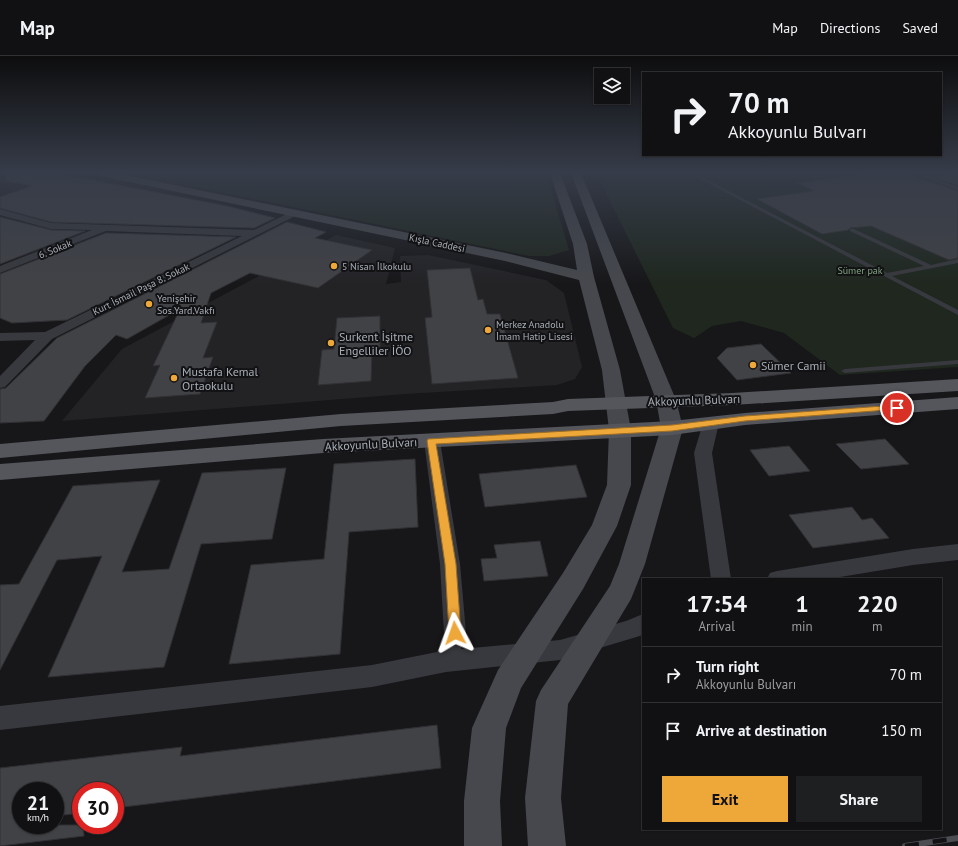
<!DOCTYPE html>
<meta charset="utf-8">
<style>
body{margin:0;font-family:"PT Sans",sans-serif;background:#1e1f21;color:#f1f3f6;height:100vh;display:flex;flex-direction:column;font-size:15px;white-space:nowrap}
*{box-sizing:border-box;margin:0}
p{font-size:13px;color:#9c9da0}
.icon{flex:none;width:22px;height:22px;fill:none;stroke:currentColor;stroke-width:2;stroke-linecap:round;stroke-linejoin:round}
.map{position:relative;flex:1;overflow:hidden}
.details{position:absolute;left:642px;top:522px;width:300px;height:252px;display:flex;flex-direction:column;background:#111113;border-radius:0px;box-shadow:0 1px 3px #0004,0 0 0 1px #303133}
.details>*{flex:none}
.hud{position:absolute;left:642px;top:16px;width:300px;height:84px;border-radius:0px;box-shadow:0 1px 3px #0004,0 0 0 1px #303133;background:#111113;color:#f1f3f6;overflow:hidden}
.tools{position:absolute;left:594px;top:12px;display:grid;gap:8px}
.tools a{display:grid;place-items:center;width:36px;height:36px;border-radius:0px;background:#111113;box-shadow:0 1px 3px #0004,0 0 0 1px #303133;font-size:20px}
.speed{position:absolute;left:12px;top:726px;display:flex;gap:8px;font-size:20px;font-weight:700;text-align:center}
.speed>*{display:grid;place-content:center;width:52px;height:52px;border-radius:50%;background:#111113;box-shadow:0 1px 3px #0004,0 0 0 1px #303133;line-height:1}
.speed small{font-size:10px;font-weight:400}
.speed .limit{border:6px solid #d22;background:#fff;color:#111}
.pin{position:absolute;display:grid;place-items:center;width:34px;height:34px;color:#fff;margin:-17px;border:2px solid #fff;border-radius:50%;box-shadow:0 1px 4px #0007}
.me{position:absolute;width:44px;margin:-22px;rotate:356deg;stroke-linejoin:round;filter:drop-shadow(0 0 3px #0008)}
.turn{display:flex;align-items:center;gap:14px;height:84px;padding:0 20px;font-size:18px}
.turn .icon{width:52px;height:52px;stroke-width:2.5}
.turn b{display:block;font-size:28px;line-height:34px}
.eta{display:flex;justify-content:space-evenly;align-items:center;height:68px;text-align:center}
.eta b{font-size:24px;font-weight:700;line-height:28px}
.primary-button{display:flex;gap:8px;margin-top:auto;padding:8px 20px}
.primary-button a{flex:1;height:46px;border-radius:0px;background:#eea739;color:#111;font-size:16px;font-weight:700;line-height:46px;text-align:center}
.primary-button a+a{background:#1e1f21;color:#f1f3f6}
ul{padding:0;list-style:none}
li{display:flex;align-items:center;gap:12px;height:56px;padding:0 20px;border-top:1px solid #303133}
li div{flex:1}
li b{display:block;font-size:15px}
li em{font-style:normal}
header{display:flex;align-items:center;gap:24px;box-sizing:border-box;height:56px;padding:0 20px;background:#111113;border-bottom:1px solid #303133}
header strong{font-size:19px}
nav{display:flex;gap:22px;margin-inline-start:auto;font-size:14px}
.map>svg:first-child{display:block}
.built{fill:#232326}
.green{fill:#1f271f}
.building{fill:#414246;stroke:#313135}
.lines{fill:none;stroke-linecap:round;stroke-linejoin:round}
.lane{fill:#38393e;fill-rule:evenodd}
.street{fill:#38393e;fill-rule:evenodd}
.secondary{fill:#46484d;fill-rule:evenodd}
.primary{fill:#54565c;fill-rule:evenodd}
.rail-casing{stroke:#4b4d52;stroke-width:6}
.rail{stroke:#121214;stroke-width:4.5;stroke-dasharray:14;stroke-linecap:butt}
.route{fill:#eea739;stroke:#9b6d25}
.poi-dot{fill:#eea739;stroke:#121214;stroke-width:1.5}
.labels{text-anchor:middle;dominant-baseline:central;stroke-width:4;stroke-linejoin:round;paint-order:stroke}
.far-street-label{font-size:10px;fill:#a9afb8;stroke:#121214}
.far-poi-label{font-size:10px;fill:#a9afb8;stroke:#121214;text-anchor:start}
.far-park-label{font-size:10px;fill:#81a381;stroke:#121214}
.poi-label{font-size:12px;fill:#a9afb8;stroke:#121214;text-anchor:start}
.street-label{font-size:12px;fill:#a9afb8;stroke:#121214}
</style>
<header>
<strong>Map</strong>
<nav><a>Map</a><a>Directions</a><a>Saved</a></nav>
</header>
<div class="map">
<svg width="958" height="790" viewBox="0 0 958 790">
<rect width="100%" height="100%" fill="#171719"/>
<!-- built -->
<path class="built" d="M 336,179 L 395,192 L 386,228 L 401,226 L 400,200 L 428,199 L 546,224 L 564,237 L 582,311 L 575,323 L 557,329 L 405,338 L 62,365 L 122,293 Z"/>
<!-- green -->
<path class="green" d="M 128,117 L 546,117 L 569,194 L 549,200 L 529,200 Z
M 596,117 L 958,117 L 958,311 L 840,319 L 784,277 L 741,265 L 712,270 L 694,282 L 673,272 Z"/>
<!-- building -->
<path class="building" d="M 6,117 L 56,117 L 227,150 L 275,162 L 254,172 L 51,166 L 0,152 L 0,141 L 32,130 L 5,124 Z
M 872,117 L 903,117 L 958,135 L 958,202 L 949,204 L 871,170 L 850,172 L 848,174 L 822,178 L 757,143 L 814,135 L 798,127 Z
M 956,117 L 958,117 L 958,129 L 932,121 Z
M 0,161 L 51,174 L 85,175 L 0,208 Z
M 287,166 L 326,176 L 315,182 L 372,194 L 318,232 L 250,217 L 211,237 L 201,267 L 217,266 L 203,302 L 213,301 L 200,338 L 145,342 L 160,309 L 153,310 L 180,253 L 127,283 L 116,279 L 85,310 L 44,365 L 0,367 L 0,333 L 6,332 L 57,282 Z
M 106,177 L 236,181 L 67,264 L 12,267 L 0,262 L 0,218 Z
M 470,212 L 478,244 L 483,243 L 487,258 L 500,258 L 518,322 L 432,328 L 425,262 L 432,261 L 427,214 Z
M 380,260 L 380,296 L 372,296 L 371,325 L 318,329 L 322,294 L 334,293 L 337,262 Z
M 761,288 L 791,317 L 737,324 L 717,302 L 727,292 Z
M 885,383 L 909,408 L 861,413 L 836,388 Z
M 789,390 L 810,415 L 769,420 L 750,394 Z
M 415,403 L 418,471 L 349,476 L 340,598 L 229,608 L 251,509 L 324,503 L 334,408 Z
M 576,409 L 587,441 L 485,451 L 479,418 Z
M 286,412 L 272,483 L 201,488 L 164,611 L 48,621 L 102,500 L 57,504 L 0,614 L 0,529 L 19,528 L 73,430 L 160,424 L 122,516 L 169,513 L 202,417 Z
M 852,451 L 862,464 L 872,462 L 889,482 L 813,492 L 789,459 Z
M 540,485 L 548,520 L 484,525 L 481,503 L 497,502 L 494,489 Z
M 437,669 L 441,712 L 115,752 L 115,735 L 81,735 L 81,757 L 55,760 L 55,735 L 21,735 L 21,769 L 83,769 L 84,780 L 0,790 L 0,712 L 182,691 L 180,700 Z"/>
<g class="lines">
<!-- lane -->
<path class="lane" d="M 689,117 L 694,117 L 887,217 L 924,210 L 850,175 L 850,173 L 854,173 L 931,209 L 958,203 L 958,207 L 892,220 L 958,254 L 958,259 Z
M 911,117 L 917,117 L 958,131 L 958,134 Z
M 958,304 L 958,308 L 845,317 L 841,315 L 845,313 Z"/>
<!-- street -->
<path class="street" d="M 0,153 L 51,167 L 254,174 L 293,155 L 296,154 L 301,157 L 52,283 L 5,331 L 0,332 L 0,320 L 35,284 L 0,285 L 0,277 L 45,276 L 242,180 L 106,175 L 0,217 L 0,210 L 92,174 L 51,173 L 0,159 Z
M 711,362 L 717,363 L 719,367 L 712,397 L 731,523 L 711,523 L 694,397 L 703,367 L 705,363 Z
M 432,380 L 438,381 L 440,385 L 460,508 L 466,577 L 461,593 L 560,584 L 626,565 L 643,558 L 643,579 L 560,604 L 446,616 L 372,631 L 0,674 L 0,650 L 372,609 L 437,596 L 444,577 L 440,508 L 424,385 L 426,381 Z
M 958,488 L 958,504 L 913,509 L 828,523 L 767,523 L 770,517 L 777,515 L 913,493 Z"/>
<!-- secondary -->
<path class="secondary" d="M 96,117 L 116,117 L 506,197 L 577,214 L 573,188 L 550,117 L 560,117 L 587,188 L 594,221 L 620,314 L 631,374 L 631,429 L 617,470 L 583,533 L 521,632 L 506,672 L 500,745 L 502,790 L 464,790 L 464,745 L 472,672 L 498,614 L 563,517 L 592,469 L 607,429 L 609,374 L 602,314 L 579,224 L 505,205 L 101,120 Z
M 571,117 L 581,117 L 676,344 L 683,372 L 645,508 L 631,543 L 568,648 L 561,742 L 566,790 L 528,790 L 525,742 L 536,645 L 541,634 L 610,530 L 619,508 L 661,372 L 656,344 Z"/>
<!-- primary -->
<path class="primary" d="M 958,323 L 958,335 L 732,349 L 568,355 L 553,358 L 341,370 L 0,402 L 0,388 L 341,358 L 553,346 L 568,343 L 732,337 Z
M 958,341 L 958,353 L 745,369 L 672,379 L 323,397 L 0,424 L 0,408 L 323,383 L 672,365 L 745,357 Z"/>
<defs>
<path id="rail" d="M 905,790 L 958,782"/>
</defs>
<!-- rail casing -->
<use href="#rail" class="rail-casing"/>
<!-- rail -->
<use href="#rail" class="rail"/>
</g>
<!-- sky -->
<linearGradient id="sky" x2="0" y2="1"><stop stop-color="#0d0d0e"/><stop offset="0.51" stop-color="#363c49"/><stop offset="1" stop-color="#363c49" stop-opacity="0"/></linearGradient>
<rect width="958" height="228" fill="url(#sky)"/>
<!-- route -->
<path class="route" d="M 897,349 L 900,350 L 900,353 L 745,365 L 672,375 L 436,388 L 456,508 L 461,577 L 459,580 L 455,582 L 451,580 L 449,577 L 445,508 L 427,385 L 428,383 L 672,369 L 745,360 Z"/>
<!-- markers -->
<g class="poi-dot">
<circle cx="334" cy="210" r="4"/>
<circle cx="149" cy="248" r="4"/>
<circle cx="488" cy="274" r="4"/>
<circle cx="331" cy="287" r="4"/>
<circle cx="753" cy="309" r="4"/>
<circle cx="174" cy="322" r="4"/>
</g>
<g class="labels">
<!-- far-street labels -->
<g class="far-street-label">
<text transform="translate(437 187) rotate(12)">Kışla Caddesi</text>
<text transform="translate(55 193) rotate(-22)">6. Sokak</text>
<text transform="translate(141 233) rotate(-26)">Kurt İsmail Paşa 8. Sokak</text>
</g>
<!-- far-poi labels -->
<g class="far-poi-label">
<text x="342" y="210">5 Nisan İlkokulu</text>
<text x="157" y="242">Yenişehir<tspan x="157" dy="12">Sos.Yard.Vakfı</tspan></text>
<text x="496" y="268">Merkez Anadolu<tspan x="496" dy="12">İmam Hatip Lisesi</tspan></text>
</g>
<!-- far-park labels -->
<g class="far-park-label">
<text x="860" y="214">Sümer pak</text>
</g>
<!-- poi labels -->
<g class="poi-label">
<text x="339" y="280">Surkent İşitme<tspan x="339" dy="14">Engelliler İÖO</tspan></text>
<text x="761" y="309">Sümer Camii</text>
<text x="182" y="315">Mustafa Kemal<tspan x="182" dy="14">Ortaokulu</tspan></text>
</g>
<!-- street labels -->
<g class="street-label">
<text transform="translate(694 344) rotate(-2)">Akkoyunlu Bulvarı</text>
<text transform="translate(371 388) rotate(-3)">Akkoyunlu Bulvarı</text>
</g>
</g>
</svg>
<div class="tools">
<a><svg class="icon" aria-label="layers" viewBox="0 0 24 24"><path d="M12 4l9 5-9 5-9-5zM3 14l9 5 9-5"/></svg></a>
</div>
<div class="speed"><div>21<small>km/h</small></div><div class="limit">30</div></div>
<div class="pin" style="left:897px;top:352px;background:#d93025"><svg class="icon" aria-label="arrive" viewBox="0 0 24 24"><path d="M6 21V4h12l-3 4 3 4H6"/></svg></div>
<svg class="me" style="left:455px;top:577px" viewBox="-20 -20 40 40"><path d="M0-17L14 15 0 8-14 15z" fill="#eea739" stroke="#fff" stroke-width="4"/></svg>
<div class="hud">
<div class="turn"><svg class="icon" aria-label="right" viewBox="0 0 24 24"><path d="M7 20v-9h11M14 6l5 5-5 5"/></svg><div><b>70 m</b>Akkoyunlu Bulvarı</div></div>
</div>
<section class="details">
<div class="eta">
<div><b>17:54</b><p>Arrival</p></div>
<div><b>1</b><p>min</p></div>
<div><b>220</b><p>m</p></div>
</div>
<ul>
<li><svg class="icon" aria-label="right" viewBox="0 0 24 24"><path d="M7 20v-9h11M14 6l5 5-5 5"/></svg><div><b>Turn right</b><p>Akkoyunlu Bulvarı</p></div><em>70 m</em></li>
<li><svg class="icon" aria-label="arrive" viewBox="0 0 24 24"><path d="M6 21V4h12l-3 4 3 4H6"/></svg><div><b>Arrive at destination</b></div><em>150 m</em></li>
</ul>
<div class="primary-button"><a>Exit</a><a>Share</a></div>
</section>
</div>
